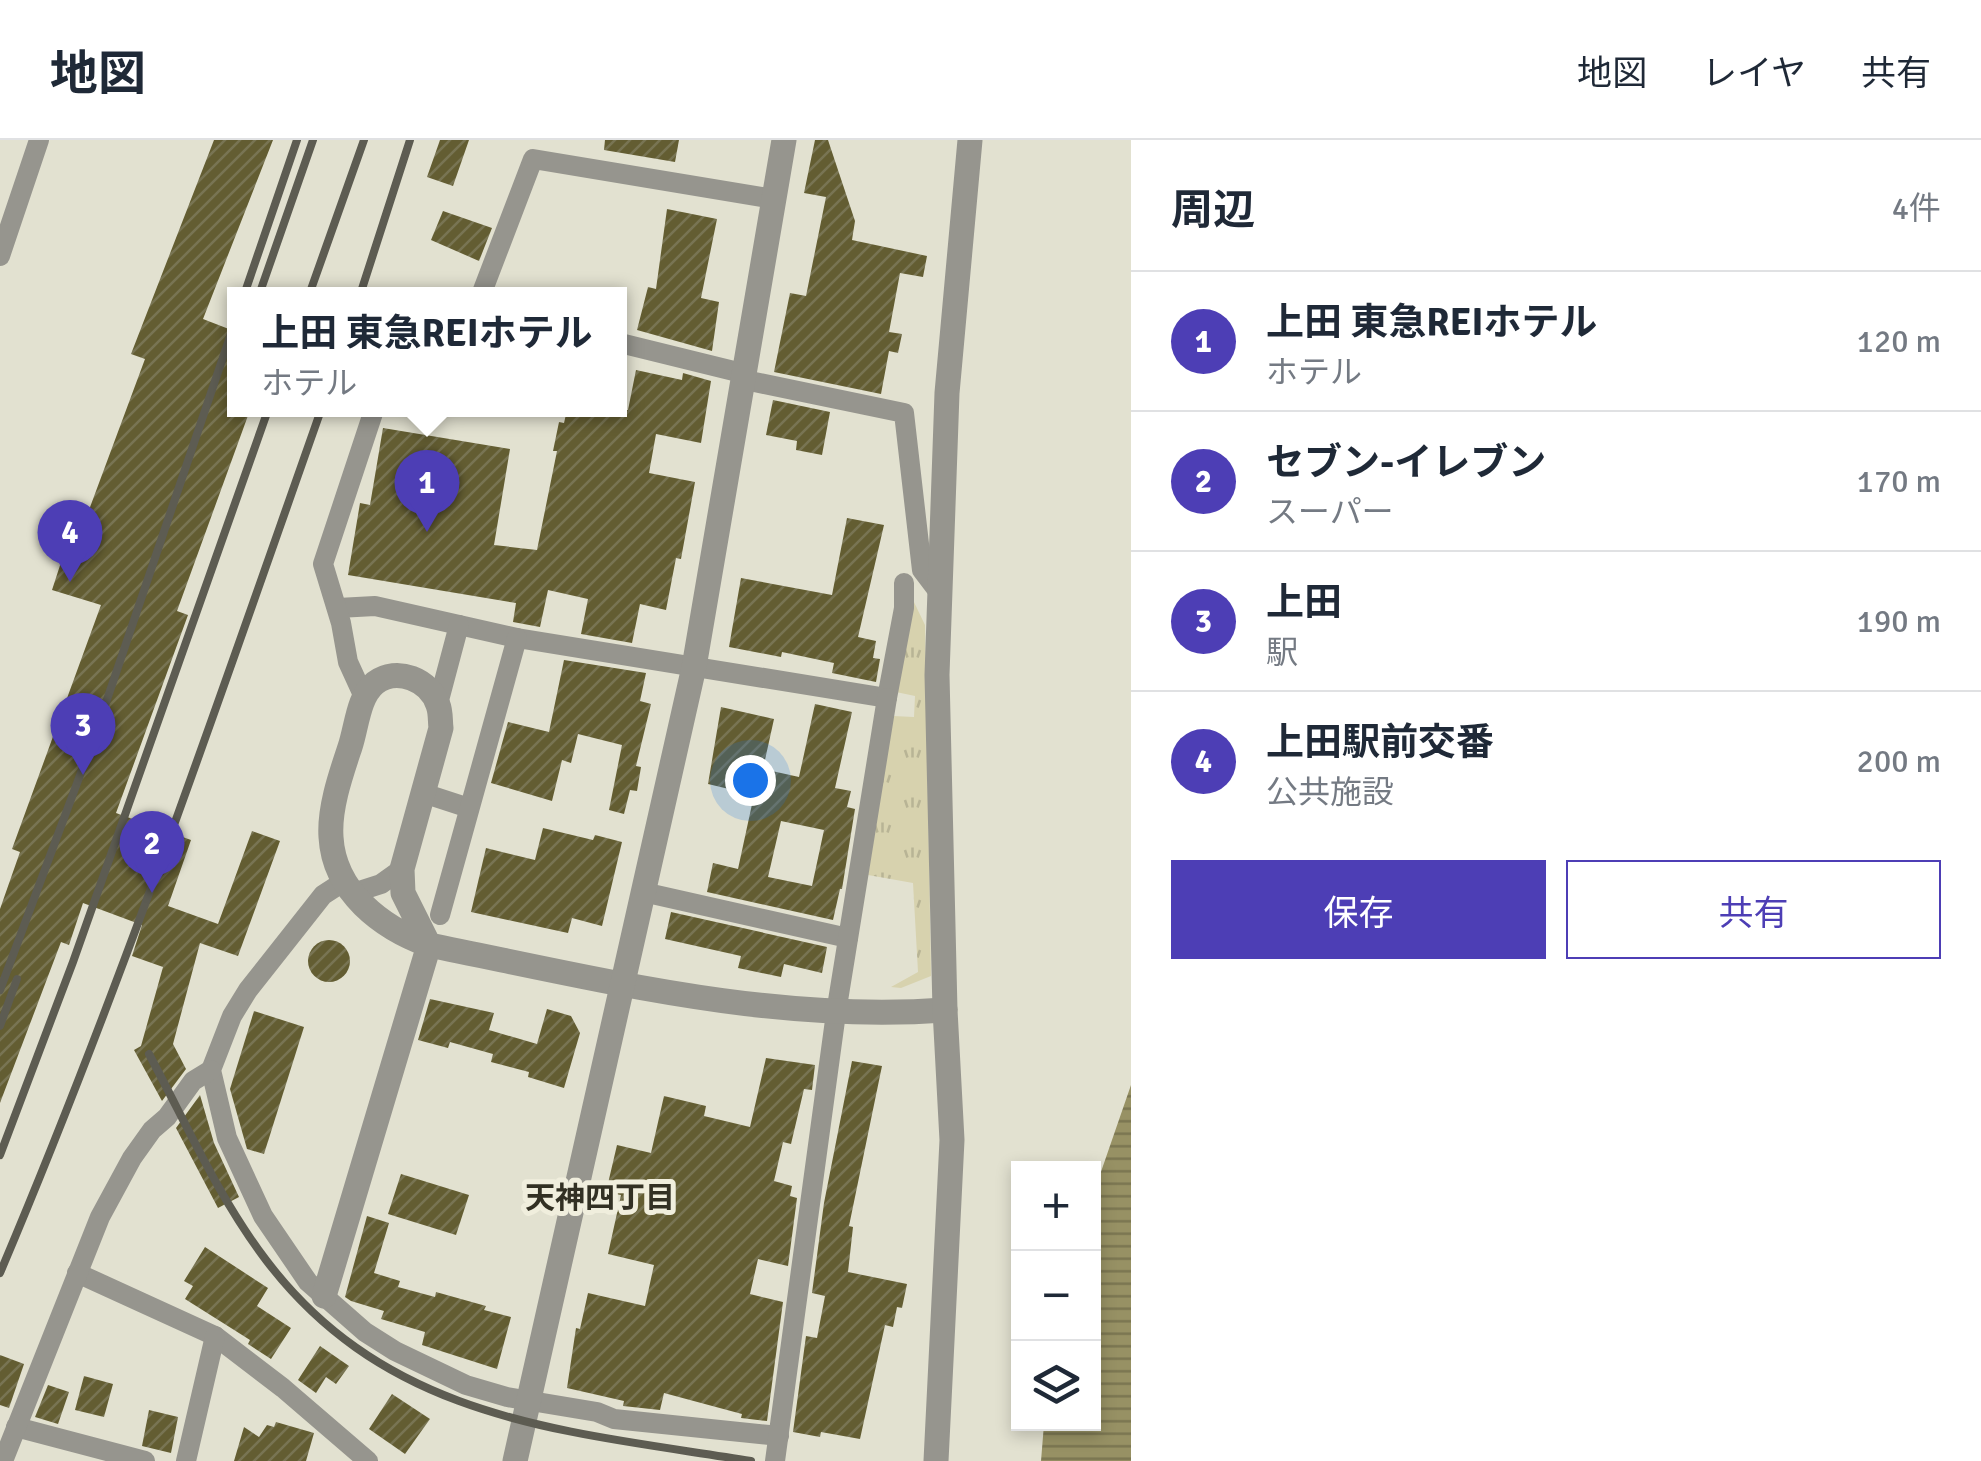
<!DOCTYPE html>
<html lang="ja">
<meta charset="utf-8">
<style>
body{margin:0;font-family:Signika,"Noto Sans JP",sans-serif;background:#f6f6f7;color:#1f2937}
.controls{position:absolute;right:30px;bottom:30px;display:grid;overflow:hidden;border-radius:0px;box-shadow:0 5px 15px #0003}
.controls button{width:90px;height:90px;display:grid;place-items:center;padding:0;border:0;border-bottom:2px solid #e0e1e3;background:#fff;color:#1f2937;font:50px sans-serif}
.you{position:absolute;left:750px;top:640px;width:35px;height:35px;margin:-25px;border:8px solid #fff;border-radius:50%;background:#1a73e8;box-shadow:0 0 0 15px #1a73e833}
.badge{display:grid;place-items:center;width:65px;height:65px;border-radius:50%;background:#4d3eb5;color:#fff;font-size:32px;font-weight:700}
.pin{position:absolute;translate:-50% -82px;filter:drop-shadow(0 2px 5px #0008)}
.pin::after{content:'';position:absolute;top:52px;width:35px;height:30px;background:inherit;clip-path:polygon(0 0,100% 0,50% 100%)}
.popup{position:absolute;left:227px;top:147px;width:400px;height:130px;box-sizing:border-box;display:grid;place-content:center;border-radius:0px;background:#fff;filter:drop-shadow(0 2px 8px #0005);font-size:32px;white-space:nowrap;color:#747a83}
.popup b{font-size:38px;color:#1f2937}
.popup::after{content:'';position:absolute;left:50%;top:100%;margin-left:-20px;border:20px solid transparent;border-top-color:#fff}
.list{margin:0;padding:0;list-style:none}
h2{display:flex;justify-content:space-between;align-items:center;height:130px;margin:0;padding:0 40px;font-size:42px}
h2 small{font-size:32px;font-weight:400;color:#747a83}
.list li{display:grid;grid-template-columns:65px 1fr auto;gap:30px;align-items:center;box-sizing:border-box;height:140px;padding:0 40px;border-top:2px solid #e0e1e3}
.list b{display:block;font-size:38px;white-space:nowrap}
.list p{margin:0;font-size:32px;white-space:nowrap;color:#747a83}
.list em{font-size:32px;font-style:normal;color:#747a83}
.actions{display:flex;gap:20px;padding:30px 40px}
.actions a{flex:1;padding:22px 0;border:2px solid #4d3eb5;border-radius:0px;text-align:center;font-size:35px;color:#4d3eb5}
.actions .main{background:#4d3eb5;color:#fff}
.icon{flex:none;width:55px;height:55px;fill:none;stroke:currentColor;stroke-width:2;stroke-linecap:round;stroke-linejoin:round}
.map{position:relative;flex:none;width:1131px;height:1321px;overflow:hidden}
header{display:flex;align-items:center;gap:60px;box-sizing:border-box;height:140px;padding:0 50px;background:#fff;border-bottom:2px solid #e0e1e3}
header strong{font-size:48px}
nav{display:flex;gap:55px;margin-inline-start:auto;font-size:35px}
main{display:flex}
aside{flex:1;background:#fff}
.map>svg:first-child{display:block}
</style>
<header>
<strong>地図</strong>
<nav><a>地図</a><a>レイヤ</a><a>共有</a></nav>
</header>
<main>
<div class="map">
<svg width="1131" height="1321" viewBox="0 0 1131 1321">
<defs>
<pattern id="grass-tufts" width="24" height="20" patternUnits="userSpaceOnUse" patternTransform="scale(2.5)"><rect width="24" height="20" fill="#d7d2ae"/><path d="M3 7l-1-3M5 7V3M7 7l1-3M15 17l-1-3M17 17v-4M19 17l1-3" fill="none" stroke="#b8b495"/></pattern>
<pattern id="water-rules" width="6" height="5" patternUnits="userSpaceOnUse" patternTransform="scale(2.5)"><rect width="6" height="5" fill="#979164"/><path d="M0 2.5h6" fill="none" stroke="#7a7551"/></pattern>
<pattern id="building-hatch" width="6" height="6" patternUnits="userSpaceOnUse" patternTransform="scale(2.5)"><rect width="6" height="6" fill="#635d32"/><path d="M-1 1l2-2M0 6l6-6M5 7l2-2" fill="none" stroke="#787453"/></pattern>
</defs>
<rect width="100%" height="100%" fill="#e2e1d0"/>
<!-- grass -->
<path fill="url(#grass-tufts)" d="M912 458 925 485 931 836 901 848 891 847 918 832 913 743 868 735 893 576 914 577 915 556 896 552Z"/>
<!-- water -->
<path fill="url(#water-rules)" d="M1131 945V1321H1041L1044 1284H1094V1052Z"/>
<!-- building -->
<g fill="url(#building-hatch)" fill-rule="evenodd">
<path d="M214 0H273L203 179 234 191V270H250L177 471 188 475 116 673 191 700 168 766 218 784 252 691 280 701 238 816 200 803 173 904 186 929 162 961 134 910 141 906 163 827 132 816 142 785 83 763 69 805 61 802 0 963V769L20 712 12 709 101 465 52 450 65 410 73 413 145 219 131 214Z"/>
<path d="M440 0H469L453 46 427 37Z"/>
<path d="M605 0H679L675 22 604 10Z"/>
<path d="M815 0H828L855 81 852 100 927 116 923 137 900 133 889 192 902 194 898 213 889 211 881 254 774 232 790 153 806 156 826 57 804 53Z"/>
<path d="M667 69 717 79 701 158 719 162 712 211 637 190 648 147 656 149Z"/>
<path d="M443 71 492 88 479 121 431 100Z"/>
<path d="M636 230 682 240 683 233 711 241 701 303 656 294 649 333 695 342 681 419 676 418 666 470 640 464 632 503 581 494 588 459 548 450 540 487 513 482 516 463 348 435 360 363 370 365 383 288 510 309 494 405 537 410 557 311H553L559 282 564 283 567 270H628Z"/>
<path d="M773 260 830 272 822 315 796 310 797 301 766 295Z"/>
<path d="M847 378 884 385 858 497 876 501 873 518 880 519 876 542 832 533 834 523 782 512 781 517 729 507 741 438 832 455Z"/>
<path d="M564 520 646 533 640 561 651 564 636 626 641 627 637 651 630 650 624 674 609 670 622 605 578 594 571 623 562 620 552 661 491 643 508 582 549 592Z"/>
<path d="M815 564 852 572 835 648 851 651 847 667 855 669 842 749H840L833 780 707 752 713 723 738 729 754 655 708 644 721 567 774 579 763 629 799 637ZM781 681 824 690 812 746 768 737Z"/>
<path d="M543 688 593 700 595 695 622 702 602 786 572 778 568 793 471 772 486 708 535 720Z"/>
<path d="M671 772 827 807 822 833 784 824 781 837 738 828 741 816 665 799Z"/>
<circle cx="329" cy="821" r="21"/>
<path d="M430 859 494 873 489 890 537 904 547 869 571 876 580 893 564 948 528 937 529 932 491 922 493 914 450 902 448 908 418 900Z"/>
<path d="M254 871 304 887 264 1014 247 1009 230 949Z"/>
<path d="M766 918 815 925 812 950 804 949 791 1004 783 1002 774 1041 792 1046 790 1056 797 1058 788 1126 758 1119 750 1154 783 1162 767 1281 741 1278 742 1274 664 1253 660 1270 623 1266 624 1261 567 1248 576 1188 580 1189 588 1153 645 1166 654 1125 608 1114 621 1055 606 1052 617 1005 651 1013 664 956 706 966 704 976 750 987Z"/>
<path d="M852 921 882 926 849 1086 853 1087 848 1132 907 1144 902 1168 897 1167 893 1187 885 1185 860 1299 821 1292 820 1297 793 1292 806 1196 817 1198 825 1156 812 1153 824 1063Z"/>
<path d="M200 955 214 1003 239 1057 218 1068 176 988Z"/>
<path d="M401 1034 469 1055 456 1095 388 1074Z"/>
<path d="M367 1076 389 1083 374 1133 400 1141 398 1147 435 1157 436 1152 486 1166 484 1170 511 1177 497 1229 422 1205 425 1192 381 1179 384 1171 351 1161 345 1157Z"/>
<path d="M205 1107 268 1148 257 1166 291 1188 271 1219 248 1204 250 1200 185 1159 193 1146 184 1141Z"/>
<path d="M320 1206 349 1226 336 1244 326 1237 316 1253 298 1240Z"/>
<path d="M0 1215 24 1224 9 1268 0 1265Z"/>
<path d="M84 1236 113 1244 104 1277 75 1270Z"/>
<path d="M48 1245 69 1252 58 1284 35 1277Z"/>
<path d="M392 1254 430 1279 405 1314 369 1289Z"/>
<path d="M149 1270 178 1277 171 1313 142 1306Z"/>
<path d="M276 1282 314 1293 306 1321H234L244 1287 259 1297 267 1285 274 1287Z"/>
</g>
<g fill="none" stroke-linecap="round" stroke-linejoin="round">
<!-- minor -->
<g stroke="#96958e" stroke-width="20">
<path d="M0 116 39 0"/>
<path d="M481 155 533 19 774 59"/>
<path d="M620 203 746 234"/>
<path d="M745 240 904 273 922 430 941 455"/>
<path d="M338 468 375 466 517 498 887 558 904 468V443"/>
<path d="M364 557 348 522 341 483 323 424 374 270"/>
<path d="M438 564 459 485"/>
<path d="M423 653 469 668"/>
<path d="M343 742 323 755 248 850 232 876 211 930 227 998 263 1076 308 1142 365 1192 395 1211 466 1245 507 1257 597 1272 614 1279 779 1296"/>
<path d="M643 752 848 798"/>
<path d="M353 753 381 744 402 729"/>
<path d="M440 775 517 498"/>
<path d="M77 1133 215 1196 283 1248 368 1321"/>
<path d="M16 1287 145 1321"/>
<path d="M3 1321 100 1077 132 1018 152 990 167 977 193 941 211 930"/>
<path d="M186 1321 215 1196"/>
<path d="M775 1321 836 873 887 558"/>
</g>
<!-- tertiary -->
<g stroke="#96958e" stroke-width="25">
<path d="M324 1156 429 805 403 753 402 729 441 588C440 581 441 572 438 565 430 540 397 526 375 543 358 557 357 586 350 607 341 634 329 668 331 697 334 752 382 788 429 805 599 839 771 883 945 870"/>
<path d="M515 1321 694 527 784 0"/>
<path d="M936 1321 952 1000 945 870 937 535 947 253 970 0"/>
</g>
<!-- rail -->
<g stroke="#5d5c52" stroke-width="8">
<path d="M244 155 297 0"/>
<path d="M259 155 313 0"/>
<path d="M309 155 364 0"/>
<path d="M360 155 410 0"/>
<path d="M0 850 95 595 235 182"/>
<path d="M0 886 17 839"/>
<path d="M149 914C186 983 218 1057 266 1120 389 1282 566 1291 751 1321"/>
<path d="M0 1015 73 822 268 270"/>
<path d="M0 1133C120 850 219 559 321 270"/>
</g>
</g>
<g text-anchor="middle" stroke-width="10" stroke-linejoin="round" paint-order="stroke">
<!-- neighbourhood labels -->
<g font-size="30" font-weight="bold" fill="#323023" stroke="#f0eedd">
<text x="600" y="1068">天神四丁目</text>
</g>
</g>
</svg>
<div class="controls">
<button>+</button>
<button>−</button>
<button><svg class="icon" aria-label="layers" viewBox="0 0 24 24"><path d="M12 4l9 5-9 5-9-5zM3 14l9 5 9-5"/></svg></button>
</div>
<div class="you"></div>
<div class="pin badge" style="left:427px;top:392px">1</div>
<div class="popup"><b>上田 東急REIホテル</b>ホテル</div>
<div class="pin badge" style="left:152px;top:753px">2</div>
<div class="pin badge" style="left:83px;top:635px">3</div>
<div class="pin badge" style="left:70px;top:442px">4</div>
</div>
<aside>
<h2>周辺<small>4件</small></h2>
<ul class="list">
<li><span class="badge">1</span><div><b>上田 東急REIホテル</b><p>ホテル</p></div><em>120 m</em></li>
<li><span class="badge">2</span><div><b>セブン-イレブン</b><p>スーパー</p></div><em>170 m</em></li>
<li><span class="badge">3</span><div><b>上田</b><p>駅</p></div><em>190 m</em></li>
<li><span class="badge">4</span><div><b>上田駅前交番</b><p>公共施設</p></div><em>200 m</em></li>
</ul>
<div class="actions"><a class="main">保存</a><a>共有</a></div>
</aside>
</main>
